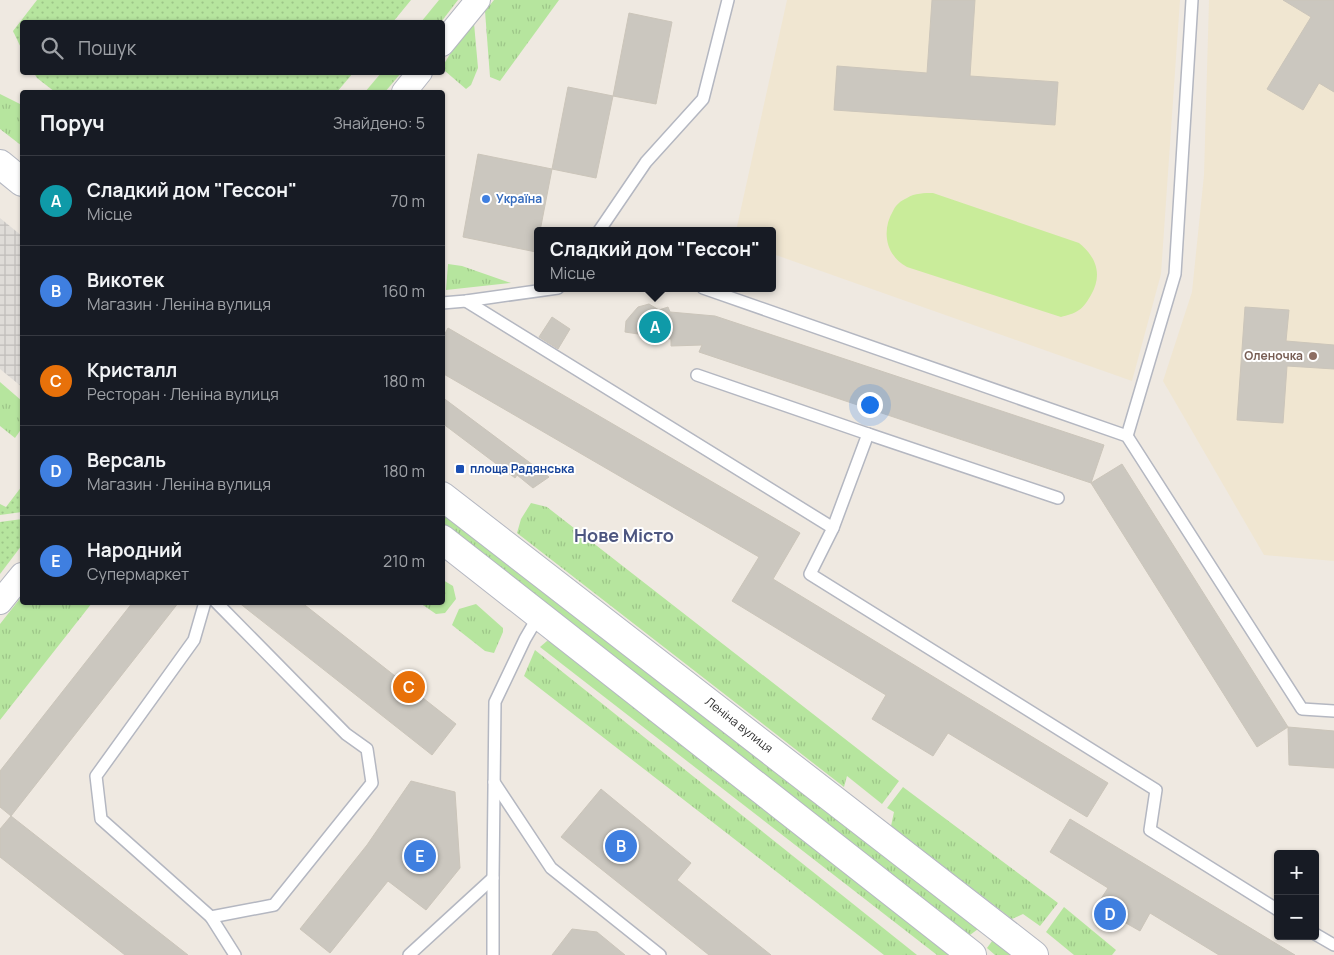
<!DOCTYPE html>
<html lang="uk">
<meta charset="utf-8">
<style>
body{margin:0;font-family:Manrope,sans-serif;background:#242831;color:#f1f3f6}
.controls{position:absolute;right:15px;bottom:15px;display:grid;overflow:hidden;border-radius:5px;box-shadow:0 1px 4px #0004}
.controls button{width:45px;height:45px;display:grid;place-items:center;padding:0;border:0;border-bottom:1px solid #363941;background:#171b24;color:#f1f3f6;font:25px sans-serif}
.you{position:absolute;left:869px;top:404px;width:18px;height:18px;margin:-12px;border:4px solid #fff;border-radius:50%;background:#1a73e8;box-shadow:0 0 0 8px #1a73e833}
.badge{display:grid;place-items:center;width:32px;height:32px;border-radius:50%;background:#4264fb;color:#fff;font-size:16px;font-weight:700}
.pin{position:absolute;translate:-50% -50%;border:2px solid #fff;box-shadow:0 1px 5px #0006}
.popup{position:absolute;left:534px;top:227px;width:242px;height:65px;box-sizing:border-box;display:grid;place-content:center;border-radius:5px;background:#171b24;filter:drop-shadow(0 1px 4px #0005);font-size:16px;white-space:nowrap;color:#9ea1a6}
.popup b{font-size:19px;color:#f1f3f6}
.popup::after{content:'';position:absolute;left:50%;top:100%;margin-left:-10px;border:10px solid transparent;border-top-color:#171b24}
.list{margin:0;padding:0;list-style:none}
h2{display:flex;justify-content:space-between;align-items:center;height:65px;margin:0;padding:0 20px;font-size:21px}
h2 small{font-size:16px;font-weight:400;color:#9ea1a6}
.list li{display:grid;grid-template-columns:32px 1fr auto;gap:15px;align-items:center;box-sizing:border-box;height:90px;padding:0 20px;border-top:1px solid #363941}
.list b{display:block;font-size:19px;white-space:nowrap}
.list p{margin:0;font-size:16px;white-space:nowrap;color:#9ea1a6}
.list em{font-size:16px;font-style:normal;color:#9ea1a6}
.icon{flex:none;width:28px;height:28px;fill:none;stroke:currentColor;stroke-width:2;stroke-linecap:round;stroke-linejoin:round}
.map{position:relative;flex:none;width:1334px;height:955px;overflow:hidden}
.search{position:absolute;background:#171b24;box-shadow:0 1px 4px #0004;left:20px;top:20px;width:425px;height:55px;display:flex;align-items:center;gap:12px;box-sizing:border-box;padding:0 18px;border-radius:5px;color:#9ea1a6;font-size:19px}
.panel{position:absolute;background:#171b24;box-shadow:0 1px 4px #0004;left:20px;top:90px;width:425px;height:515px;border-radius:5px}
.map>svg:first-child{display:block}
</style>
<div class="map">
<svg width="1334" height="955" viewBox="0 0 1334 955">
<defs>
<pattern id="grass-tufts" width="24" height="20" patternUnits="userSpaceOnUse" patternTransform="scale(1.25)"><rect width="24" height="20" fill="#b6e59e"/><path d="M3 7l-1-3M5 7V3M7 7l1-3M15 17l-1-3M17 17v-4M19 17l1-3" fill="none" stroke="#9dc588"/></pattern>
<pattern id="park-dots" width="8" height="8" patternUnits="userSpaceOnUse" patternTransform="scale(1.25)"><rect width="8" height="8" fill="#b6e59e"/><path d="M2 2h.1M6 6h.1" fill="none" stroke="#9dc588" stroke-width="1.8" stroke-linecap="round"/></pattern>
<pattern id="plaza-grid" width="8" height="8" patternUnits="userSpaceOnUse" patternTransform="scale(1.25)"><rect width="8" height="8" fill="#dfdcd8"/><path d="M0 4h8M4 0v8" fill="none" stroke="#c0bdba"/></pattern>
</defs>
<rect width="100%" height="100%" fill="#efe9e1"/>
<!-- education -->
<g fill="#f0e6d1">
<path d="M787 0H1180L1161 274 1132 381 773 254 772 231H736Z"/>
<path d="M1209 0H1334V561L1264 555 1163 381 1192 292 1204 175Z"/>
</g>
<!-- grass -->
<g fill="url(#grass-tufts)">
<path d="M439 0H458L441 22H421Z"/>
<path d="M494 0H559L500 81 490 77 485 11Z"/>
<path d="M474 23 478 68 471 85 466 89 445 71 444 64 450 54Z"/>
<path d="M381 73H401L385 92H365Z"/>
<path d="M0 94 22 105V146L0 129Z"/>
<path d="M448 264 462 266 511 283 446 290Z"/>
<path d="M0 382 22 401V428L15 438 0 426Z"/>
<path d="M531 503 547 507 899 781 882 804 847 776 844 787 517 533 521 519Z"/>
<path d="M442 507 982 926 970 935 443 525Z"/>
<path d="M443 580 453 586 456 599 445 613 436 614 420 603 442 602Z"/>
<path d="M22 596V602L92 603 0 720V624Z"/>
<path d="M476 604 503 628V632L494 653 485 651 452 625 459 609Z"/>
<path d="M547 641 557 643 958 955H937L540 647Z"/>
<path d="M535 650 917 955H884L524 676Z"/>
<path d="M903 787 1058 903 1040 926 1023 914 1012 919 891 826 894 812 887 808Z"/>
<path d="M1064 907 1116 950 1112 955H1074L1046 932Z"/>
<path d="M995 937 1016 955H995L987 948Z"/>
</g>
<!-- park -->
<g fill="url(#park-dots)">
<path d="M37 0H411L393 22H22V50L13 31Z"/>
<path d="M34 73H353L337 92H55L37 78Z"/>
<path d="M22 486V512L0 515V504L6 507Z"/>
<path d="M22 519V545L0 574V522Z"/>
</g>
<!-- pitch -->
<path fill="#c9ec9a" d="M933 193 1079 243C1096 257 1103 274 1091 295 1088 300 1084 307 1079 310 1074 314 1067 315 1061 317L907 267C886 256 881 231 893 211 896 205 900 201 907 198 915 193 924 193 933 193Z"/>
<!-- plaza -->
<path fill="url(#plaza-grid)" d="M0 218 22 236V387L0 369Z"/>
<!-- building -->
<g fill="#cbc7bf" stroke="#cbc5ba">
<path d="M932 0H975L970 76 1058 82 1055 125 834 110 837 66 927 73Z"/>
<path d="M1283 0H1334V92L1319 83 1303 110 1267 89 1311 17Z"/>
<path d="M629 13 672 22 656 104 613 96Z"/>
<path d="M568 87 613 96 596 178 552 169Z"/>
<path d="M478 154 552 169 540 231H538V242L536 252 463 237Z"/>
<path d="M649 304 659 310 668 307 670 312 715 316 1104 445 1091 483 699 352 702 345 671 346V339L625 332 626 321 631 315 638 307Z"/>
<path d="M1245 307 1289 310 1286 341 1334 345V369L1287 366 1283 423 1237 420Z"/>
<path d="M552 317 570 329 558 349 539 337Z"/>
<path d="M448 328 800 533 773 579 1108 783 1087 817 948 733 933 756 872 719 886 695 732 601 759 557 442 373V339Z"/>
<path d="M442 397 549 477 533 488 517 475 515 478 442 423Z"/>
<path d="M1122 464 1288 727 1257 747 1091 483Z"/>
<path d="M133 602H179L11 816 0 807V771Z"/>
<path d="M238 602H301L456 724 432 755Z"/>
<path d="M1288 727 1334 731V768L1289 765Z"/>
<path d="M411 781 455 792 460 868 426 910 388 881 330 953 300 929 367 845Z"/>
<path d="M601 789 691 863 677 880 771 955H709L561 837Z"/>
<path d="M11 816 188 955H125L0 857V829Z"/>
<path d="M1070 819 1295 955H1219L1150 913 1140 931 1110 914 1097 905 1108 888 1050 852Z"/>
<path d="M572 929 597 932 625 955H552Z"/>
</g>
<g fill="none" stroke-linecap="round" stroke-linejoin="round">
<defs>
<g id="service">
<path d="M599 231 646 162 703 99 728 0"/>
<path d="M703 288 1127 436 1302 709 1334 711"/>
<path d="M466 301 833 528 810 574 1156 790 1150 830 1278 910"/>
<path d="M442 303 466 301 558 288"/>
<path d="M697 375 868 434 833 528"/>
<path d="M868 434 1058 498"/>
<path d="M1127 436 1175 274 1192 0"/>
<path d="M205 602 194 640 96 776 101 819 211 917 274 905 372 783 367 749 346 734 216 602"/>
<path d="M494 782 551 868 660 955"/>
<path d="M211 917 235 955"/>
<path d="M1315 934 1334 945"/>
<path d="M409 955 493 878"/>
<path d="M493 955V878L495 702 525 639 539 615"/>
</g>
<g id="minor">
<path d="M442 44 478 0"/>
<path d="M404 92 420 72"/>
<path d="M0 602 22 575"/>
</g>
<g id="tertiary">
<path d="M0 164 22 182"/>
<path d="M442 496 1034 955"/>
<path d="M442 539 972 955"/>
</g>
</defs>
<!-- service casing -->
<use href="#service" stroke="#b4b7c1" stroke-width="14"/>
<!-- minor casing -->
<use href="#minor" stroke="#b4b7c1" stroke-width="26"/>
<!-- tertiary casing -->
<use href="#tertiary" stroke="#b4b7c1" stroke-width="30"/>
<!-- service -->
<use href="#service" stroke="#fff" stroke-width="11"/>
<!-- minor -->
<use href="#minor" stroke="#fff" stroke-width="24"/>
<!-- tertiary -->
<use href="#tertiary" stroke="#fff" stroke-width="28"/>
</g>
<!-- markers -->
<circle fill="#3f7fe0" stroke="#fff" stroke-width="2" cx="486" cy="199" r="5"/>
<circle fill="#8d6e63" stroke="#fff" stroke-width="2" cx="1313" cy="356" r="5"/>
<rect fill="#1a4fb4" stroke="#fff" stroke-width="2" x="455" y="464" width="10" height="10" rx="2.5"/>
<g text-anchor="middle" stroke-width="4" stroke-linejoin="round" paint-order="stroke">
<!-- shop labels -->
<g font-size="12" font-weight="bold" fill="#366cbe" stroke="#fff" text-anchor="start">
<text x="496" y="203">Україна</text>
</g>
<!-- education labels -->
<g font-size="12" font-weight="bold" fill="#785e54" stroke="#fff" text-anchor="end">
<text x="1303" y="360">Оленочка</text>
</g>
<!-- transit labels -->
<g font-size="12" font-weight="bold" fill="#164399" stroke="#fff" text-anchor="start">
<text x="470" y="473">площа Радянська</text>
</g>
<!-- street labels -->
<g font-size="12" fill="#2e2e2e" stroke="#fff">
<text transform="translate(739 725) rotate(38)" y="4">Леніна вулиця</text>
</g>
<!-- district labels -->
<g font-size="18" font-weight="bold" fill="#4d5680" stroke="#fff">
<text x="624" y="542">Нове Місто</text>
</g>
</g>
</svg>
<div class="controls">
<button>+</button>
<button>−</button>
</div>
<div class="you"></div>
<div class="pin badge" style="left:655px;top:327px;background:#0f9aa8">A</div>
<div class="popup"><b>Сладкий дом &quot;Гессон&quot;</b>Місце</div>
<div class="pin badge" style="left:621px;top:846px;background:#3f7fe0">B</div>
<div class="pin badge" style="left:409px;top:687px;background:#e8710a">C</div>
<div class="pin badge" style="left:1110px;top:914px;background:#3f7fe0">D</div>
<div class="pin badge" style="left:420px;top:856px;background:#3f7fe0">E</div>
<div class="search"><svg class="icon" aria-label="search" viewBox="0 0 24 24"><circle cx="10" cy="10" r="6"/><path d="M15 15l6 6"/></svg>Пошук</div>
<section class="panel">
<h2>Поруч<small>Знайдено: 5</small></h2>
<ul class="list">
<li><span class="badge" style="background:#0f9aa8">A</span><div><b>Сладкий дом &quot;Гессон&quot;</b><p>Місце</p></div><em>70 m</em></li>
<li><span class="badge" style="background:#3f7fe0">B</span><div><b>Викотек</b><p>Магазин · Леніна вулиця</p></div><em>160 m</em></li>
<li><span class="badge" style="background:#e8710a">C</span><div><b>Кристалл</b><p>Ресторан · Леніна вулиця</p></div><em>180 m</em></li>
<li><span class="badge" style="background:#3f7fe0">D</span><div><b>Версаль</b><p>Магазин · Леніна вулиця</p></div><em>180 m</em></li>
<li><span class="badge" style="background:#3f7fe0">E</span><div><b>Народний</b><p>Супермаркет</p></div><em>210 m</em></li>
</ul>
</section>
</div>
